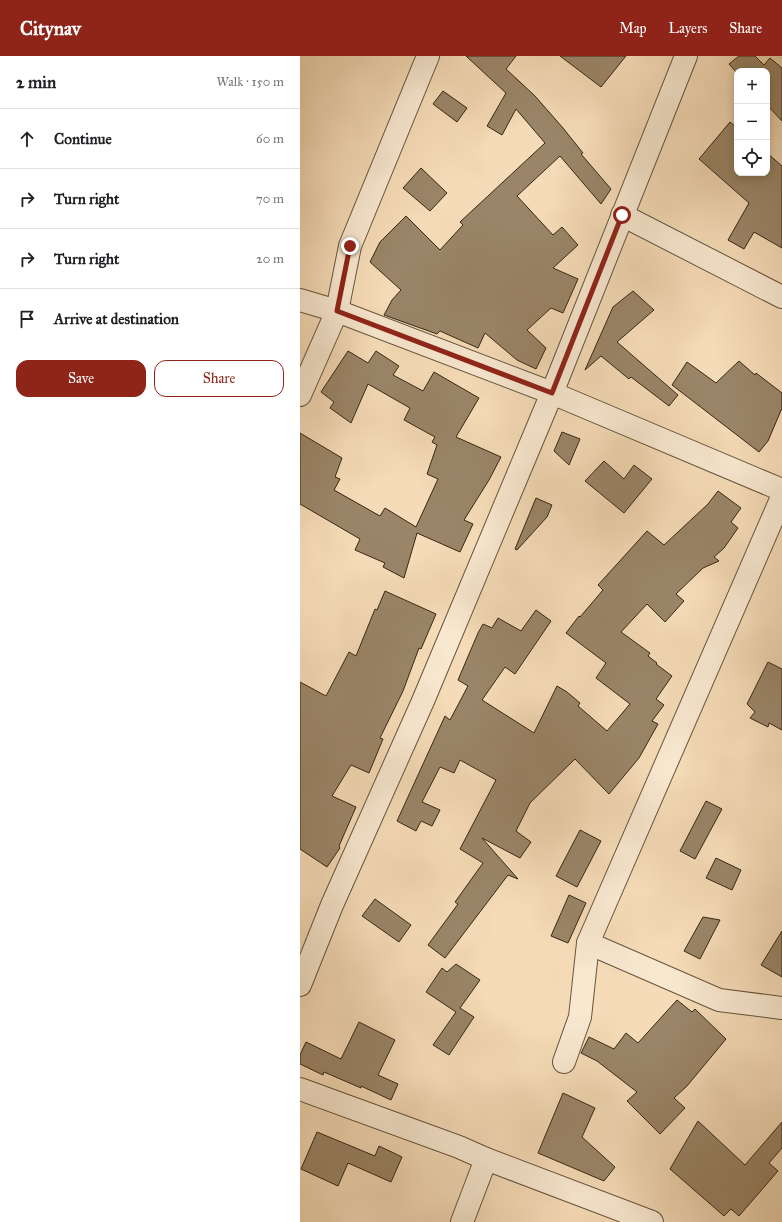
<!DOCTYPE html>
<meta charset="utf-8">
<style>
body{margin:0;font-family:"IM FELL Great Primer",serif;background:#f6f6f6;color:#202124}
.controls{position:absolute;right:12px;top:12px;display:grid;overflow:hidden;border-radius:8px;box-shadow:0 2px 10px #0003}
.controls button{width:36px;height:36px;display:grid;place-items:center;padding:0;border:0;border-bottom:1px solid #e0e0e0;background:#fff;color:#202124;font:20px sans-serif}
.stop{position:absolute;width:12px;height:12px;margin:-9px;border:3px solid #8f2418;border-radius:50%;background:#fff}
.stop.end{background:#8f2418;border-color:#fff;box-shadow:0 1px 4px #0008}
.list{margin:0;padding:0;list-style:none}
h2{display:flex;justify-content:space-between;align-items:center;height:52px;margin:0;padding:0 16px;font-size:17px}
h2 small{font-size:13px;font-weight:400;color:#757577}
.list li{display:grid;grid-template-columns:26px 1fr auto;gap:12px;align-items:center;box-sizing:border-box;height:60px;padding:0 16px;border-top:1px solid #e0e0e0}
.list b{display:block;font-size:15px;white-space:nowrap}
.list em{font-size:13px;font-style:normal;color:#757577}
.actions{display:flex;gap:8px;padding:12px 16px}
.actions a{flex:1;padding:9px 0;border:1px solid #8f2418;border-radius:12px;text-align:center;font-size:14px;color:#8f2418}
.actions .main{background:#8f2418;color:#fff}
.icon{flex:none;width:22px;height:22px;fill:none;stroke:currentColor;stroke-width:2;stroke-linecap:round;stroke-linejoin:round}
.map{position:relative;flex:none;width:482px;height:1166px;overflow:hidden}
header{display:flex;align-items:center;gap:24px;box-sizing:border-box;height:56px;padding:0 20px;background:#8f2418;color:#fff}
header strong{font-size:19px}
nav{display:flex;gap:22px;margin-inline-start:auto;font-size:14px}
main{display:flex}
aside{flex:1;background:#fff}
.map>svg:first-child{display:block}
</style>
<header>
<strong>Citynav</strong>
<nav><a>Map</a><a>Layers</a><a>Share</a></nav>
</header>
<main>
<aside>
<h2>2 min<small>Walk · 150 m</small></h2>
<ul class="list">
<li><svg class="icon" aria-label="ahead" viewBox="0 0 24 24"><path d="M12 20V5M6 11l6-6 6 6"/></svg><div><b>Continue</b></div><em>60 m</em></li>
<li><svg class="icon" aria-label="right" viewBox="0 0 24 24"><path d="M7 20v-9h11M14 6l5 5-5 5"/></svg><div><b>Turn right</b></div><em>70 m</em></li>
<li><svg class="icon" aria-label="right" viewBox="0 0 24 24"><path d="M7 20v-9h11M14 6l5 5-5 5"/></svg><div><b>Turn right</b></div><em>20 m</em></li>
<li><svg class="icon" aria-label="arrive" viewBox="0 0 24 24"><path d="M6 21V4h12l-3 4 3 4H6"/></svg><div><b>Arrive at destination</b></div></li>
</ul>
<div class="actions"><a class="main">Save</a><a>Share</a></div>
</aside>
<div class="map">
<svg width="482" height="1166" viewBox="0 0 482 1166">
<rect width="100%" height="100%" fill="#f5dbb7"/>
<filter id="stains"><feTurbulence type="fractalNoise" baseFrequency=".005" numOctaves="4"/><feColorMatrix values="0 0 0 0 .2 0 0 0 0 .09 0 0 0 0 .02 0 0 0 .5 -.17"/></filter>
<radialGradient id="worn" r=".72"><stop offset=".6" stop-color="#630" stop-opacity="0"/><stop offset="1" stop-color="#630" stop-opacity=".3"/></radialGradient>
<!-- building -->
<g fill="#9a8568" stroke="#372712">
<path d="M166 0H216L206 13 235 40 263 72 283 97 281 98 311 133 301 148 260 100 217 140 253 179 262 171 278 189 253 212 278 223 263 257 251 252 227 274 246 292 236 313 217 304 185 277 178 292 140 275 137 278 84 259 92 244 101 234 70 206 80 186 106 160 140 194 163 169 160 166 245 87 216 53 202 79 187 70 206 37Z"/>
<path d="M260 0H326L301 31Z"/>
<path d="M439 0H455L464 9 470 2 482 12V65L467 49V15H437V17L429 8Z"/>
<path d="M143 35 167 52 157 66 133 48Z"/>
<path d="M430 66 437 72V117H467V97L482 110V192L454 176 444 193 428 184 449 147 399 103Z"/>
<path d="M121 112 147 137 130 155 103 132Z"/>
<path d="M333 235 354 254 317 286 378 339 369 350 331 321 329 323 301 300 285 314 313 251Z"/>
<path d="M48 295 68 307 76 295 99 310 93 319 123 335 134 316 179 342 156 381 201 401 189 424 164 464 173 468 160 496 117 477 104 522 83 511 85 507 55 494 60 483 0 448V377L42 402 35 421 40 423 34 434 80 460 85 452 116 471 138 423 127 418 137 389 132 386 135 381 104 364 110 352 68 328 51 367 30 352 34 346 21 336Z"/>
<path d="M439 305 455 319 456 317 482 337V352L468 385 459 396 372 329 387 306 416 327Z"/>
<path d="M262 376 280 383 269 409 254 395Z"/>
<path d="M304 405 324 423 334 409 352 423 324 457 285 425Z"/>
<path d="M418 435 441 452 431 466 438 472 424 492 414 501 419 505 403 512 376 538 384 545 365 566 347 548 321 576 350 597 348 600 357 607 356 608 372 620 356 643 364 649 352 665 358 668 339 702 309 738 275 703 230 747 216 775 231 786 220 802 182 782 218 823 208 819 145 902 128 889 158 848 155 846 183 807 160 793 196 724 160 704 154 717 140 711 122 746 140 754 132 770 121 765 116 775 97 765 145 660 150 664 168 630 158 624 178 577 183 568 192 572 198 562 221 575 236 554 251 565 215 618 205 611 182 644 234 677 257 630 267 636 280 647 278 650 307 675 330 648 296 622 306 607 266 577 279 560 280 561 303 534 298 529 347 475 364 489 408 448Z"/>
<path d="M236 442 252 449 247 461 217 494 215 493Z"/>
<path d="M85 535 136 558 121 593 119 592 103 635 80 682 83 683 69 717 51 709 32 740 56 751 39 790 40 792 27 811 0 793V626L26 640 49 596 56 600 75 553 77 554Z"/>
<path d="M468 606 482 613V674L469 667 468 671 450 662 455 656 447 648Z"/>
<path d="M406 745 422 753 395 803 380 795Z"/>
<path d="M280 774 301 785 277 831 256 820Z"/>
<path d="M416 802 441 814 432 834 406 822Z"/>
<path d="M269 839 286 847 268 887 251 880Z"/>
<path d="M75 843 111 869 99 886 62 860Z"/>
<path d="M403 861 420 864 400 903 384 895Z"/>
<path d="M482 875V921L461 909Z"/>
<path d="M156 908 180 924 160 952 174 961 149 999 133 989 156 956 126 936 142 912 147 916Z"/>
<path d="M377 944 392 956 395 953 426 983 387 1030 374 1042 385 1052 360 1078 327 1045 337 1036 297 1005 281 997 289 981 314 993 326 977 338 987Z"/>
<path d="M59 966 95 984 78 1019 98 1028 91 1044 61 1030V1032L24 1016 23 1019 0 1008V999L6 986 41 1003Z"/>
<path d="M263 1037 295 1052 282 1081 315 1111 304 1125 238 1097Z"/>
<path d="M398 1065 445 1109 482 1066V1092L469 1107 478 1115 439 1160 431 1153 424 1160 370 1113Z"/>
<path d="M17 1076 75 1100 79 1090 102 1101 91 1126 48 1107 38 1130 1 1113Z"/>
</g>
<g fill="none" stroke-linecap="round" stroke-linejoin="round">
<defs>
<g id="minor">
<path d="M322 159 482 241"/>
<path d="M0 244 37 255 252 337 482 434"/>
<path d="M0 339 37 255 50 190 128 0"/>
<path d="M482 441 288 887 419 944 482 952"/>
<path d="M0 929 32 849 123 645 252 337 386 0"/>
<path d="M264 1006 280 961 288 887"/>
<path d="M0 1033 159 1091 186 1103 352 1166"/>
<path d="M162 1166 186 1103"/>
</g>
</defs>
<!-- minor casing -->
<use href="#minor" stroke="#66543b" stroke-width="24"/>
<!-- minor -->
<use href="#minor" stroke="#f8e8d0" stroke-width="22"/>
</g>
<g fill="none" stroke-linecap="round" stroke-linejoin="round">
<!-- route -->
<path stroke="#8f2418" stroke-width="5" d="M50 190 37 255 252 337 322 159"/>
</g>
<rect width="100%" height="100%" filter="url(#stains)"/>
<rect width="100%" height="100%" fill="url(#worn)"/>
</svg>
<div class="controls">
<button>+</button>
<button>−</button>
<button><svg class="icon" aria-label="locate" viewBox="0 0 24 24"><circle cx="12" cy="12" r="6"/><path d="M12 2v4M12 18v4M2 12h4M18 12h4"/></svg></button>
</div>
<div class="stop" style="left:322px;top:159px"></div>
<div class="stop end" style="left:50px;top:190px"></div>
</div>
</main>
